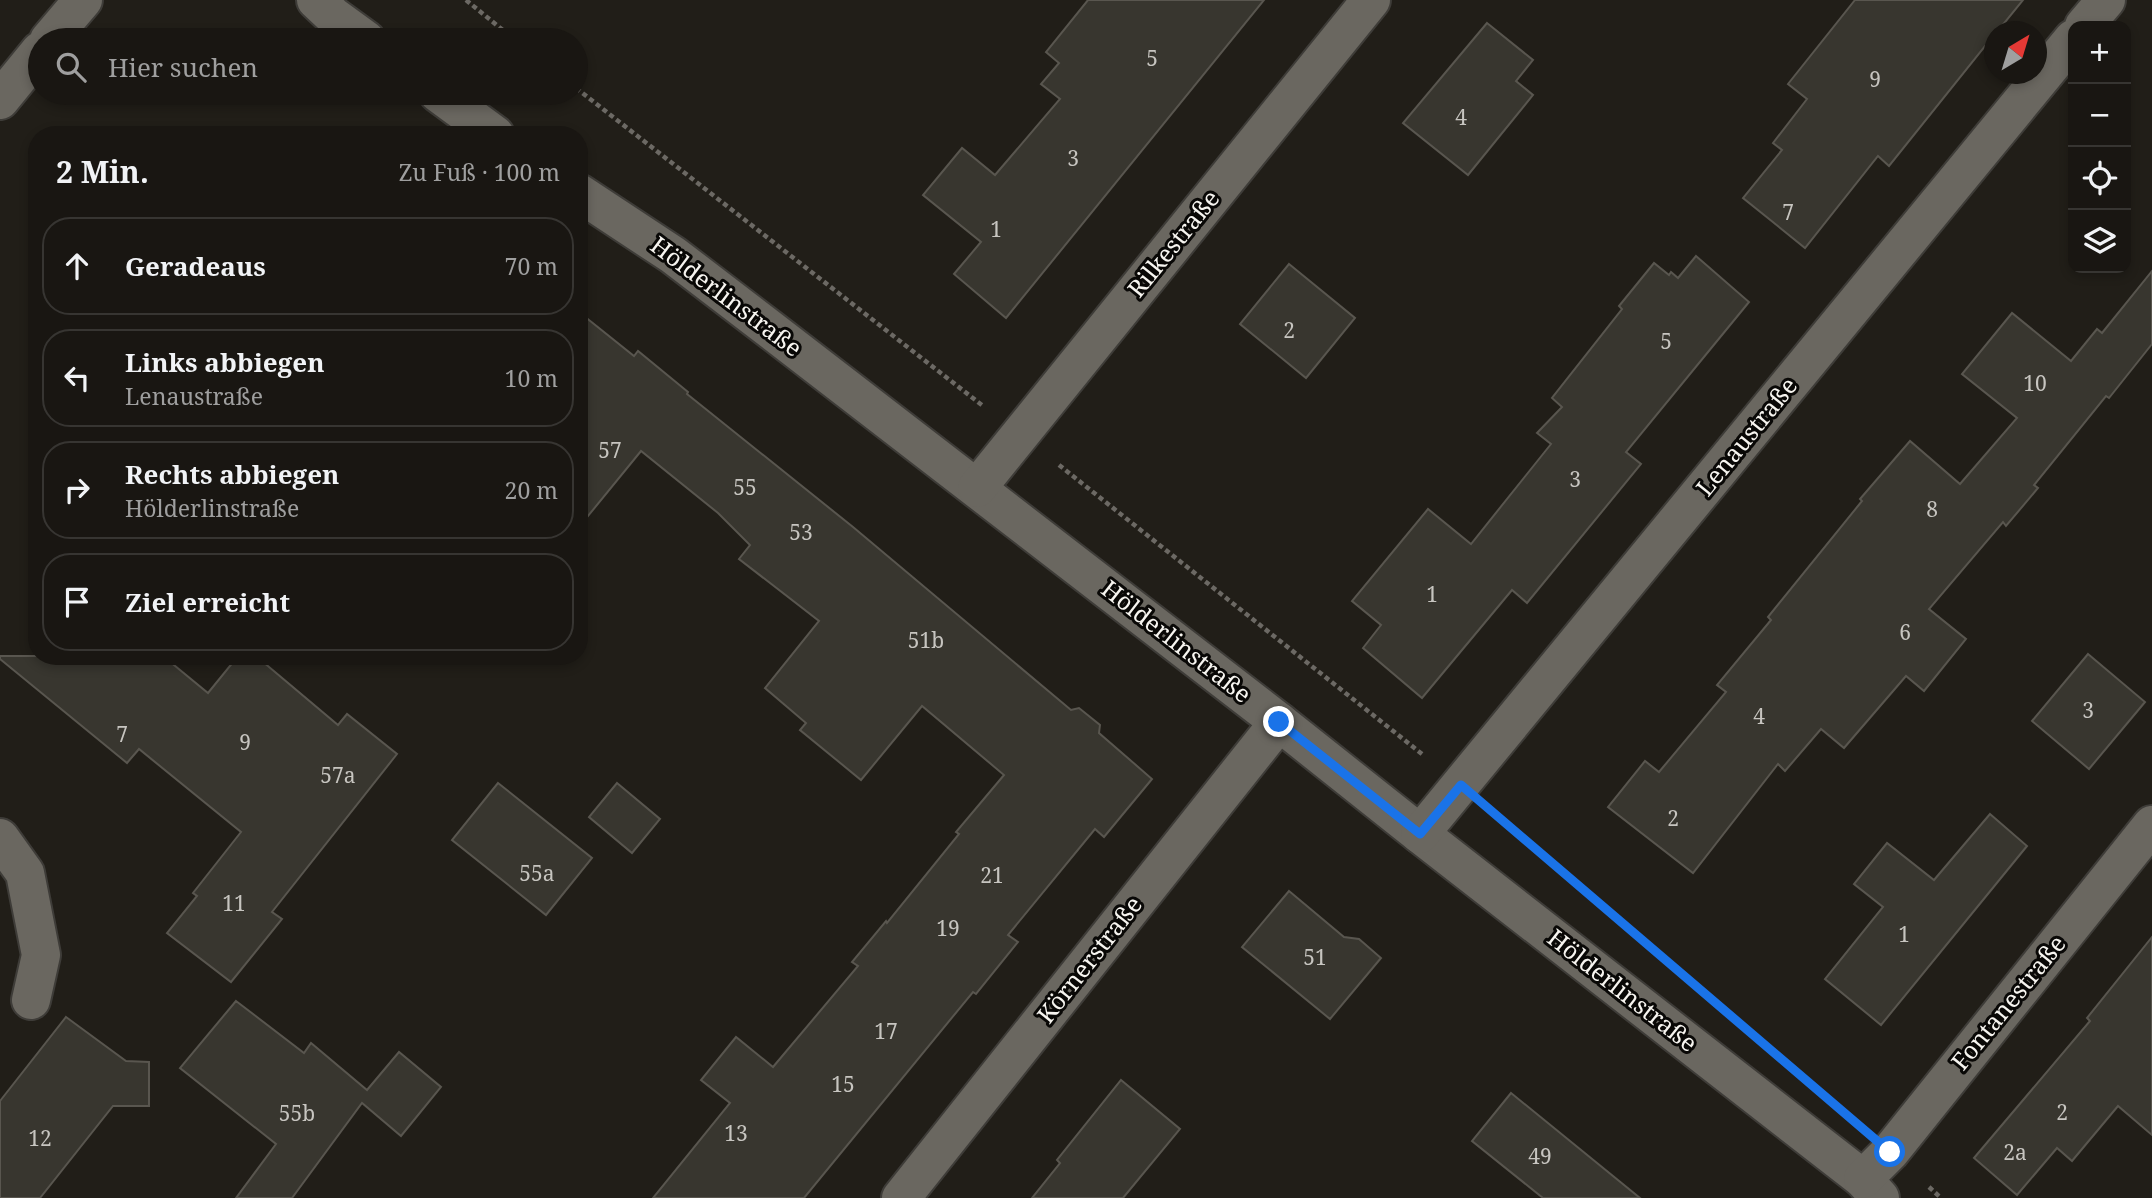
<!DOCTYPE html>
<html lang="de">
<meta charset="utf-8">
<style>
body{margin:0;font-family:"Noto Serif",serif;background:#221f1b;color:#f1f3f6}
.controls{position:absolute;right:21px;top:21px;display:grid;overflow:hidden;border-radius:14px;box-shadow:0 4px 10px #0003}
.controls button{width:63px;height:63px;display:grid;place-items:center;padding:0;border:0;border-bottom:2px solid #373532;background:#191612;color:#f1f3f6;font:35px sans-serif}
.compass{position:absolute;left:1984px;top:21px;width:63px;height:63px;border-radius:50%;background:#191612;box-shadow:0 4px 10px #0003;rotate:38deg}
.stop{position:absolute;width:21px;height:21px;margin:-16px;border:5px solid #1a73e8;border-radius:50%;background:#fff}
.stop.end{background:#1a73e8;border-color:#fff;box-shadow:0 2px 7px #0008}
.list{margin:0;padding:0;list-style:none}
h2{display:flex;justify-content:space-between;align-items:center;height:91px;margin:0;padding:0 28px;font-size:30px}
h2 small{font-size:23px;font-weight:400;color:#9f9f9f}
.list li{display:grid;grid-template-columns:46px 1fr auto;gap:21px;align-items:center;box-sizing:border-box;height:98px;margin:0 14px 14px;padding:0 14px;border:2px solid #373532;border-radius:28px}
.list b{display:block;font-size:26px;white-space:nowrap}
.list p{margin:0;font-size:23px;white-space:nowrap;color:#9f9f9f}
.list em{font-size:23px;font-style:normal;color:#9f9f9f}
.icon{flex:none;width:38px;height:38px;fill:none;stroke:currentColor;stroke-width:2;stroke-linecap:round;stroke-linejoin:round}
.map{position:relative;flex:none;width:2152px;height:1198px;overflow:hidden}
.search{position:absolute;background:#191612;box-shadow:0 4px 10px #0003;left:28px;top:28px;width:560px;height:77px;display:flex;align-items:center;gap:18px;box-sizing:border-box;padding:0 24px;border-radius:38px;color:#9f9f9f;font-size:26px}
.panel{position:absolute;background:#191612;box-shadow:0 4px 10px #0003;left:28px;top:126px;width:560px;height:539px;border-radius:28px}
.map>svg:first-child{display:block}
</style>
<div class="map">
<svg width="2152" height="1198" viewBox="0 0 2152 1198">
<rect width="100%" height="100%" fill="#211e18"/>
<!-- building -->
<g fill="#38362f" stroke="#59564f" stroke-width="2">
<path d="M1088 0H1264L1006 318 954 274 981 242 923 195 962 148 995 175 1060 99 1041 84 1059 63 1046 52Z"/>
<path d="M1855 0H2023L1997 32H1994V35L1889 166 1878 156 1805 248 1743 198 1782 150 1773 143 1807 99 1788 84Z"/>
<path d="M1487 23 1533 60 1516 81 1533 95 1468 175 1403 123Z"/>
<path d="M1696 256 1749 302 1626 452 1641 464 1527 603 1512 590 1422 698 1363 648 1381 625 1352 601 1428 509 1471 544 1551 444 1537 433 1562 407 1552 398 1622 309 1619 306 1654 263 1669 275 1671 272 1678 278Z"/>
<path d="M1289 264 1355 318 1306 378 1240 324Z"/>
<path d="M2152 271V344L2109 398 2106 396 2034 485 2038 488 2006 526 2003 522 1929 609 1966 639 1924 691 1906 676 1844 748 1821 729 1785 771 1778 764 1693 873 1608 807 1645 761 1659 772 1726 692 1717 685 1771 620 1768 617 1862 501 1860 499 1910 441 1960 484 2017 418 1962 374 2012 313 2071 361 2097 329 2102 333Z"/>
<path d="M579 312 634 356 638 351 688 392 687 394 853 527 1071 710 1079 708 1100 725 1099 733 1152 779 1104 837 1095 829 1008 935 1018 942 976 994 973 992 804 1198H653L730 1103 701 1080 736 1037 773 1067 858 966 852 962 886 921 887 923 959 834 956 832 1004 775 922 706 861 780 800 730 806 723 765 688 819 621 739 559 750 545 718 513 641 451 579 527Z"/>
<path d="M2088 654 2145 702 2089 769 2032 721Z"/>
<path d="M0 656H163L208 693 238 656H256L338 725 347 714 397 754 272 912 282 919 231 982 167 933 197 896 193 893 241 832 139 749 127 763 0 659Z"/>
<path d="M498 783 592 858 546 915 452 840Z"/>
<path d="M617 783 660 819 632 853 589 817Z"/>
<path d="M1990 814 2027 846 1881 1025 1825 979 1883 907 1854 884 1887 843 1934 880Z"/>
<path d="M1289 891 1344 937 1359 939 1381 958 1330 1019 1242 947Z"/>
<path d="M2152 937V1135L2118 1106 2072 1161 2057 1148 2017 1195 1974 1158 2090 1021 2087 1018Z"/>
<path d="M236 1001 304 1053 311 1043 367 1090 399 1052 441 1087 401 1136 362 1103 292 1198H236L276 1144 180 1068Z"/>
<path d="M66 1017 126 1061 149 1062V1106H113L40 1198H0V1101Z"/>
<path d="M1121 1080 1180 1129 1123 1198H1032L1060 1163 1057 1160Z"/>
<path d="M1511 1093 1640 1198H1543L1472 1141Z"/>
</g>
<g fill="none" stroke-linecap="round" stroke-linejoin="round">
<defs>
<g id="minor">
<path d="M316 0 333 16 366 40"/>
<path d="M2084 26 2106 0"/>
<path d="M49 40 83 0"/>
<path d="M438 93 495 135"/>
<path d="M0 100 40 51"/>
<path d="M579 193 673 255 771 330 1279 722 1420 834 1863 1179 1880 1198"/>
<path d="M977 488 1371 0"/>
<path d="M1420 834 2073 39"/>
<path d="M0 838 25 873 41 955 31 1000"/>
<path d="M1863 1179 1890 1152 2152 825"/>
<path d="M901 1198 1279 722"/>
</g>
</defs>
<!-- minor casing -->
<use href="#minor" stroke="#3e3c38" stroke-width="42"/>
<!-- path -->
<g stroke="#6c6964" stroke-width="4.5" stroke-dasharray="5 3.5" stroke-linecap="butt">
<path d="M466 0 515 40"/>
<path d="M576 88 983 406"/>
<path d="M1059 465 1422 754"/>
<path d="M1499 817 1638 937"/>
<path d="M1929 1187 1941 1198"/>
</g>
<!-- minor -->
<use href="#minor" stroke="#6a6760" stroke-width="38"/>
</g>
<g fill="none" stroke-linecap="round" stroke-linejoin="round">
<!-- route -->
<path stroke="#1a73e8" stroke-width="9" d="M1279 722 1420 834 1461 785 1890 1152"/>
</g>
<g text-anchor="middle" stroke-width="6" stroke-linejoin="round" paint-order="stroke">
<!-- number labels -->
<g font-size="21" fill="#c7c5c0">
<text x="1152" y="66">5</text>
<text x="1875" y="87">9</text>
<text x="1461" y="125">4</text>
<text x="1073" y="166">3</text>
<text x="1788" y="220">7</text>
<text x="996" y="237">1</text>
<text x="1289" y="338">2</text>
<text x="1666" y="349">5</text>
<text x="2035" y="391">10</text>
<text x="610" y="458">57</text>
<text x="1575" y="487">3</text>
<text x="745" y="495">55</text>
<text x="1932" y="517">8</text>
<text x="801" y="540">53</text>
<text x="1432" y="602">1</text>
<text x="1905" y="640">6</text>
<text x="926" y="648">51b</text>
<text x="2088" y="718">3</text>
<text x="1759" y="724">4</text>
<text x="122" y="742">7</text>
<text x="245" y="750">9</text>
<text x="338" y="783">57a</text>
<text x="1673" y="826">2</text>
<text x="537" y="881">55a</text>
<text x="992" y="883">21</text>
<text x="234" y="911">11</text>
<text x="948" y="936">19</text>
<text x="1904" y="942">1</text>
<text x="1315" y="965">51</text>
<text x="886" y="1039">17</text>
<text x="843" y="1092">15</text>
<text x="2062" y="1120">2</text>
<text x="297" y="1121">55b</text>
<text x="736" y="1141">13</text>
<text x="40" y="1146">12</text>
<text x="2015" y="1160">2a</text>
<text x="1540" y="1164">49</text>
</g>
<!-- street labels -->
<g font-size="24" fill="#f7f5f0" stroke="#090806">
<text transform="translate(1174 244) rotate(-51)" y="8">Rilkestraße</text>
<text transform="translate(726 297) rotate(37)" y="8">Hölderlinstraße</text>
<text transform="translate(1747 437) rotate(-51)" y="8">Lenaustraße</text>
<text transform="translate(1176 642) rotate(38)" y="8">Hölderlinstraße</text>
<text transform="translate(1090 960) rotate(-52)" y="8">Körnerstraße</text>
<text transform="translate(1622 991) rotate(38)" y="8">Hölderlinstraße</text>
<text transform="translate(2009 1003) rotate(-51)" y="8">Fontanestraße</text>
</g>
</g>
</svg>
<div class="controls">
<button>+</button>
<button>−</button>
<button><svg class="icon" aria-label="locate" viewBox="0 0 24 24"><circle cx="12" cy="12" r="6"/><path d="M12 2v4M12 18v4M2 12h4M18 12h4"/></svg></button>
<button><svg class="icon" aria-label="layers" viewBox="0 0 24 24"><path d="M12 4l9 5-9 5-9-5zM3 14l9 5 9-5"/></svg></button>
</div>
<svg class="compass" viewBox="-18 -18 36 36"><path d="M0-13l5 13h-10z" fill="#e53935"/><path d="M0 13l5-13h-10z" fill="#9f9f9f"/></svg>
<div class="stop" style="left:1890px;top:1152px"></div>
<div class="stop end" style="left:1279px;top:722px"></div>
<div class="search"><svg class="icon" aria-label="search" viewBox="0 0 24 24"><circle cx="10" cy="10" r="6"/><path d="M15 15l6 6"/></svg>Hier suchen</div>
<section class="panel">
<h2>2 Min.<small>Zu Fuß · 100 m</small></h2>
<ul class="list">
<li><svg class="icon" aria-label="ahead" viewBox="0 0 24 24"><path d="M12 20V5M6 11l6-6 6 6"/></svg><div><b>Geradeaus</b></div><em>70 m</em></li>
<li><svg class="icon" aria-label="left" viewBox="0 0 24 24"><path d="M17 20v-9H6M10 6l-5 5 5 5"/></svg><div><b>Links abbiegen</b><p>Lenaustraße</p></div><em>10 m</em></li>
<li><svg class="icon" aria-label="right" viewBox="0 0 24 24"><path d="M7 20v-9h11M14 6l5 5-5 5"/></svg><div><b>Rechts abbiegen</b><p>Hölderlinstraße</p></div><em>20 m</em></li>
<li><svg class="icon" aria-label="arrive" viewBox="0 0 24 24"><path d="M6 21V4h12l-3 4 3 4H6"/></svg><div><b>Ziel erreicht</b></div></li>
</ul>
</section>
</div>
